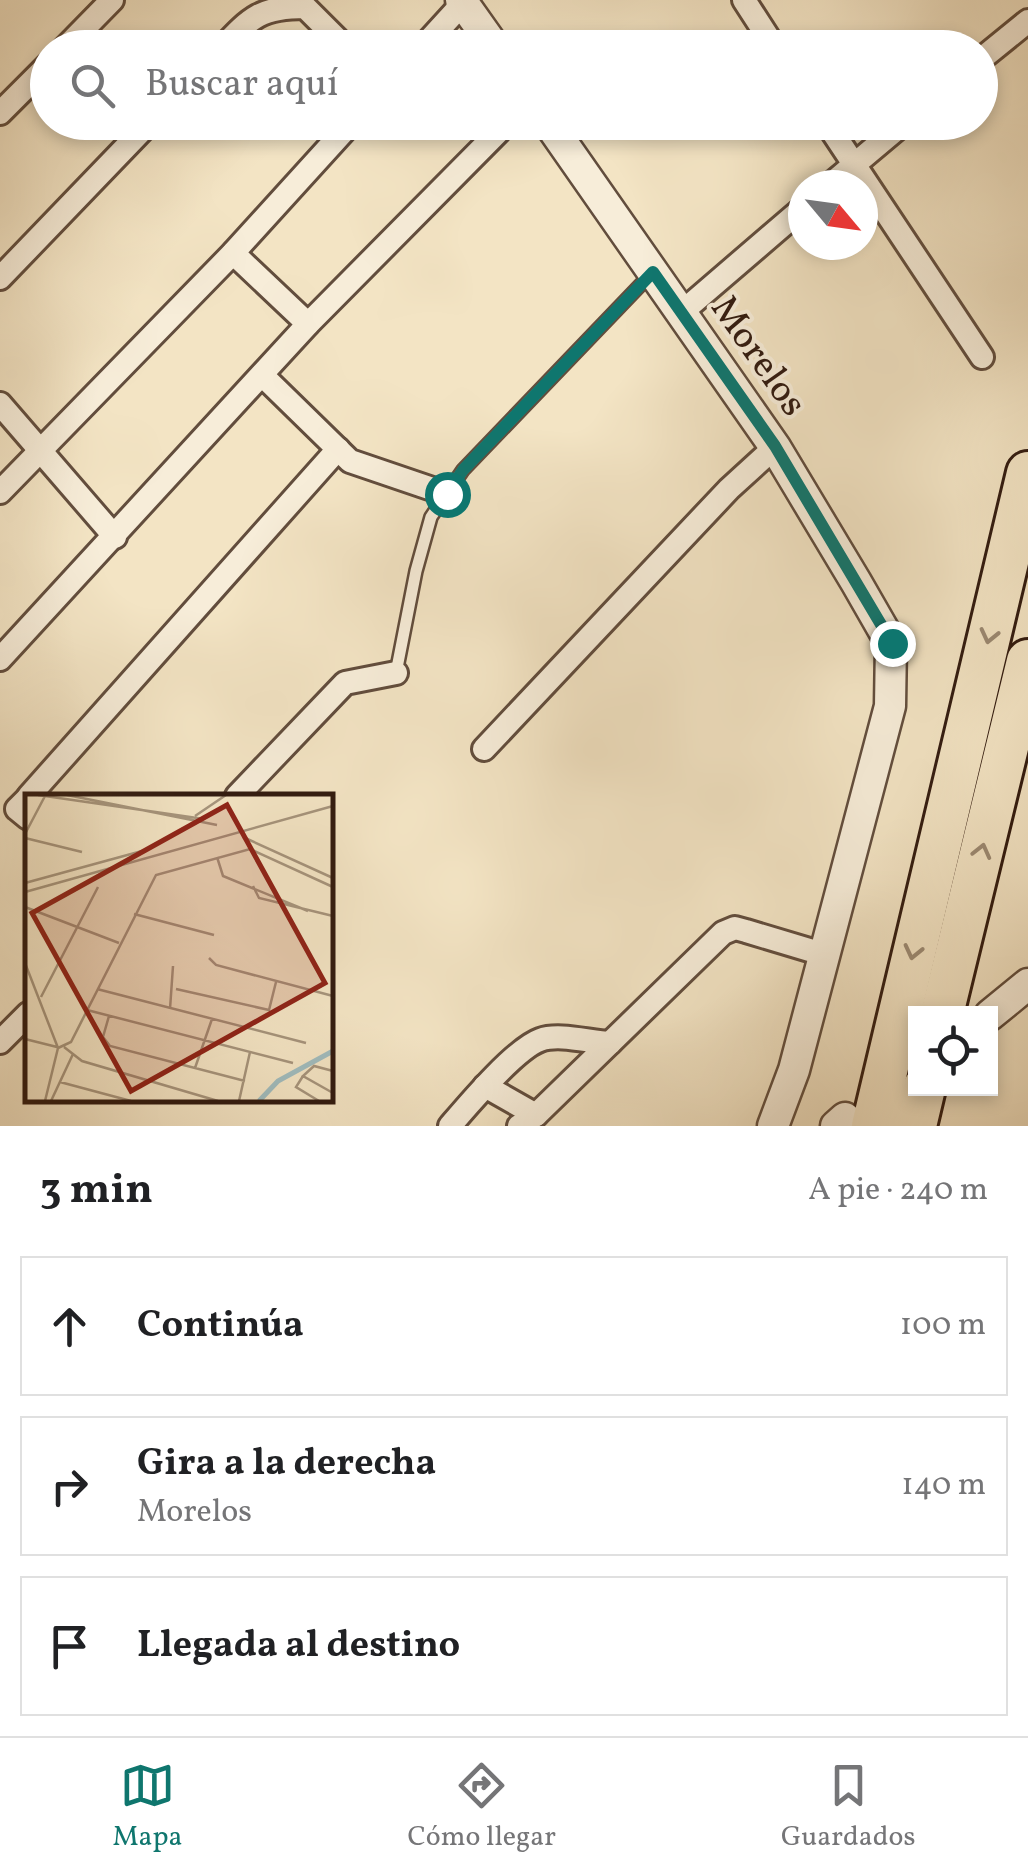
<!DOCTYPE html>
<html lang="es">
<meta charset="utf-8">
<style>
body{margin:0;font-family:Vollkorn,serif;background:#f2f2f2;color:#202124}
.controls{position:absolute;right:30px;bottom:30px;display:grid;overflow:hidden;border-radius:0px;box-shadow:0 5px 15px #0003}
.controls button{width:90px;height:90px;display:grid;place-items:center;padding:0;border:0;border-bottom:2px solid #e0e0e0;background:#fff;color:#202124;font:50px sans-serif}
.compass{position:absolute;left:788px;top:170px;width:90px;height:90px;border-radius:50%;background:#fff;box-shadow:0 5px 15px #0003;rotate:119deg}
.stop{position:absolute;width:30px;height:30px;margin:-22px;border:8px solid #0f766e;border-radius:50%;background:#fff}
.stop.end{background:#0f766e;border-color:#fff;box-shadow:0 2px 10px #0008}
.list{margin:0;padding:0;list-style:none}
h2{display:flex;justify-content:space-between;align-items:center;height:130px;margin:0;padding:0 40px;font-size:42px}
h2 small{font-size:32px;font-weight:400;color:#757577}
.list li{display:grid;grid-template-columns:65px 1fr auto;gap:30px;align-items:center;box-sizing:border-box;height:140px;margin:0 20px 20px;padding:0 20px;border:2px solid #e0e0e0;border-radius:0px}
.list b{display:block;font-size:38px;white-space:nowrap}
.list p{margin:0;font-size:32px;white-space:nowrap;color:#757577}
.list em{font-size:32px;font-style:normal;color:#757577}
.icon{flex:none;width:55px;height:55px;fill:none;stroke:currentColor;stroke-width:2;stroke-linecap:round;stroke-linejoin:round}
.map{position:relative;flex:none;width:1028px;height:1126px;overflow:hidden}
.search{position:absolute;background:#fff;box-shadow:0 5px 15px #0003;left:30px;right:30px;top:30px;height:110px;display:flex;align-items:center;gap:25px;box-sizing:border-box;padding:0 35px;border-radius:55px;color:#757577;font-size:38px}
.sheet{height:610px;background:#fff}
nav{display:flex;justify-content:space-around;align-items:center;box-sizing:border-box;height:140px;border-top:2px solid #e0e0e0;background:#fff;font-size:28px;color:#757577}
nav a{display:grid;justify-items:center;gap:5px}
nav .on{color:#0f766e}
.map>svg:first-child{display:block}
</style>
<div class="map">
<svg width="1028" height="1126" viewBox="0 0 1028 1126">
<rect width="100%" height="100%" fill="#f3e4c4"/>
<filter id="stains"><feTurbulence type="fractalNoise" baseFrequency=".002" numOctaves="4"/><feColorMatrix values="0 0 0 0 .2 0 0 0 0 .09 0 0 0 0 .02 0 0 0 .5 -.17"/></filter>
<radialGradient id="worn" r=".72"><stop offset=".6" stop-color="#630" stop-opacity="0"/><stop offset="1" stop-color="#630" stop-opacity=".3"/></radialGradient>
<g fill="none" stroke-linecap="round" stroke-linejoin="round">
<defs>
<path id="service" d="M396 673 416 571 431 517 463 470 650 275"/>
<g id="minor">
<path d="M744 0 775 48"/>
<path d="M65 48 112 0"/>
<path d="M222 48C251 17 261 7 305 7L346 48"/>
<path d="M422 48 463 3"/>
<path d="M980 60 1028 21"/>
<path d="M0 113 48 65"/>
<path d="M826 122 982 357"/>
<path d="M830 185 905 122"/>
<path d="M233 253 308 324"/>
<path d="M0 278 150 122"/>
<path d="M682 312 803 208"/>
<path d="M262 375 350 461 447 494"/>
<path d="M0 404 115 537"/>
<path d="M0 492 233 253 352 122"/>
<path d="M0 659 308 324 508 122"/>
<path d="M484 749 729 489 775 447"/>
<path d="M29 796 338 449"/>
<path d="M237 796 345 683 396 673"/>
<path d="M28 798 17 809 28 818"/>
<path d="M0 1042 28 1014"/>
<path d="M485 1086 536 1115"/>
<path d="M450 1126C468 1105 515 1049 540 1040 559 1033 589 1042 610 1043"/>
<path d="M519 1126 536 1115 723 933 735 928 746 931 826 955"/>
</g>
<g id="tertiary">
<path d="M461 0 495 48"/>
<path d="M548 122 775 447 856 582 891 643 890 706 794 1070 773 1126"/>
<path d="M990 1015 1028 984"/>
<path d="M836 1126 845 1118"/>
</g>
<g id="motorway">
<path d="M942 1014 1028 661"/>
<path d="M873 1126 1028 473"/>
<path d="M915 1126 924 1088"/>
</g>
</defs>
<!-- service casing -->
<use href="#service" stroke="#624d3d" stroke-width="16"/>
<!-- minor casing -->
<use href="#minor" stroke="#624d3d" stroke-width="28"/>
<!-- tertiary casing -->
<use href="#tertiary" stroke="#624d3d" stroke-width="35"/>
<!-- motorway casing -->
<use href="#motorway" stroke="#321b10" stroke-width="48"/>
<!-- service -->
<use href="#service" stroke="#f7edd9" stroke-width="11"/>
<!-- minor -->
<use href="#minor" stroke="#f7edd9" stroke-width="22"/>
<!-- tertiary -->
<use href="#tertiary" stroke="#f7edd9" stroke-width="30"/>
<!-- motorway -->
<use href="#motorway" stroke="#f3e4c4" stroke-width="42"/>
</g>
<!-- one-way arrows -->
<defs><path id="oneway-chevron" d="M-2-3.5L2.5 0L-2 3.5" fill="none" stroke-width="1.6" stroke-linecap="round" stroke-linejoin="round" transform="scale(2.5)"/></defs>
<g stroke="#9c8a73">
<use href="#oneway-chevron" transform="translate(989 636) rotate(103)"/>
<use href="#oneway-chevron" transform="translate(982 851) rotate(-76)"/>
<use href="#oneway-chevron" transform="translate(913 952) rotate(103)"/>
</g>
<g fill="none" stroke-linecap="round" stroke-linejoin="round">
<!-- route -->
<path stroke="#0f766e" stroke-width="12" d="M447 494 463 470 653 272 775 446 892 643"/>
</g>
<g text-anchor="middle" stroke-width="8" stroke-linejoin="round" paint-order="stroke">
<!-- street labels -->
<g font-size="38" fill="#321b10" stroke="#f7edd9">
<text transform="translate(760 355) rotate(55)" y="13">Morelos</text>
</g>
</g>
<!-- overview -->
<g transform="translate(25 794)">
<rect width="308" height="308" fill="#f3e4c4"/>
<path fill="none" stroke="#a0bcbe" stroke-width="5" d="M234 307 253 287 308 257"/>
<path fill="none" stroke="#a6947c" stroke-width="2.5" d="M13 1 179 25M42 1 192 31M170 22 201 1M0 40 20 2M218 43 308 84M0 44 57 58M192 63 198 82 283 117M0 89 117 57M228 92 234 104 308 122M0 98 308 12M0 113 94 149M109 120 189 141M184 164 191 171 308 202M0 169 33 254M72 195 281 249M151 195 244 216 251 188M16 203 73 93M145 215 148 172M62 216 268 269M84 222 78 243 85 252 220 287M0 245 32 253M39 253 57 267 193 307M33 254 46 248 131 81 225 55 308 93M170 274 187 225M308 277 289 272 278 282 308 299M278 282 271 293 294 307M35 288 106 307M20 307 33 254M26 307 48 260M214 307 225 258"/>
<path fill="#8f2418" fill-opacity="0.15" stroke="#8f2418" stroke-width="5" d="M202 11 300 189 106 297 7 119Z"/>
<rect width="308" height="308" fill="none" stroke="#321b10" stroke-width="5"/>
</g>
<rect width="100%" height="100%" filter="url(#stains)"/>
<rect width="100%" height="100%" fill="url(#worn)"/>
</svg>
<div class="controls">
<button><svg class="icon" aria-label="locate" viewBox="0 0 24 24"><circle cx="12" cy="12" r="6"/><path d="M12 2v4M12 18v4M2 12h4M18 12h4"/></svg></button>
</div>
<svg class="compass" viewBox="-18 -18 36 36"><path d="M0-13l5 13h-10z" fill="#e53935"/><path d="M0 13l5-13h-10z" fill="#757577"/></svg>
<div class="stop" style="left:447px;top:494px"></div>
<div class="stop end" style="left:892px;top:643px"></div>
<div class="search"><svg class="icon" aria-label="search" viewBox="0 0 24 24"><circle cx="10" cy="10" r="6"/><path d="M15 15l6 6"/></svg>Buscar aquí</div>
</div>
<section class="sheet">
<h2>3 min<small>A pie · 240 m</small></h2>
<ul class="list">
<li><svg class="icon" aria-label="ahead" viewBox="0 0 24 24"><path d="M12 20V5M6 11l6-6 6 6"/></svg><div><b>Continúa</b></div><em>100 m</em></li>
<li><svg class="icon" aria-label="right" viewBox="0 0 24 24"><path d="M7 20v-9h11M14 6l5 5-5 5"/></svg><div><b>Gira a la derecha</b><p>Morelos</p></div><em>140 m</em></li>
<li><svg class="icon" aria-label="arrive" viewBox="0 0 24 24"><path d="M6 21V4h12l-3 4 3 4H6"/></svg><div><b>Llegada al destino</b></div></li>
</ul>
</section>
<nav>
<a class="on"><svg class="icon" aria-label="map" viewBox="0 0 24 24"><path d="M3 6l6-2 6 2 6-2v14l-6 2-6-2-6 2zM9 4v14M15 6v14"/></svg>Mapa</a>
<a><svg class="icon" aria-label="directions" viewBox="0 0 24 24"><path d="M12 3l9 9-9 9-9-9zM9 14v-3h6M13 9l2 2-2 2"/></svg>Cómo llegar</a>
<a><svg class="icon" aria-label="saved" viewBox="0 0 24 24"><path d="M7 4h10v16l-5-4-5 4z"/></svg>Guardados</a>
</nav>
